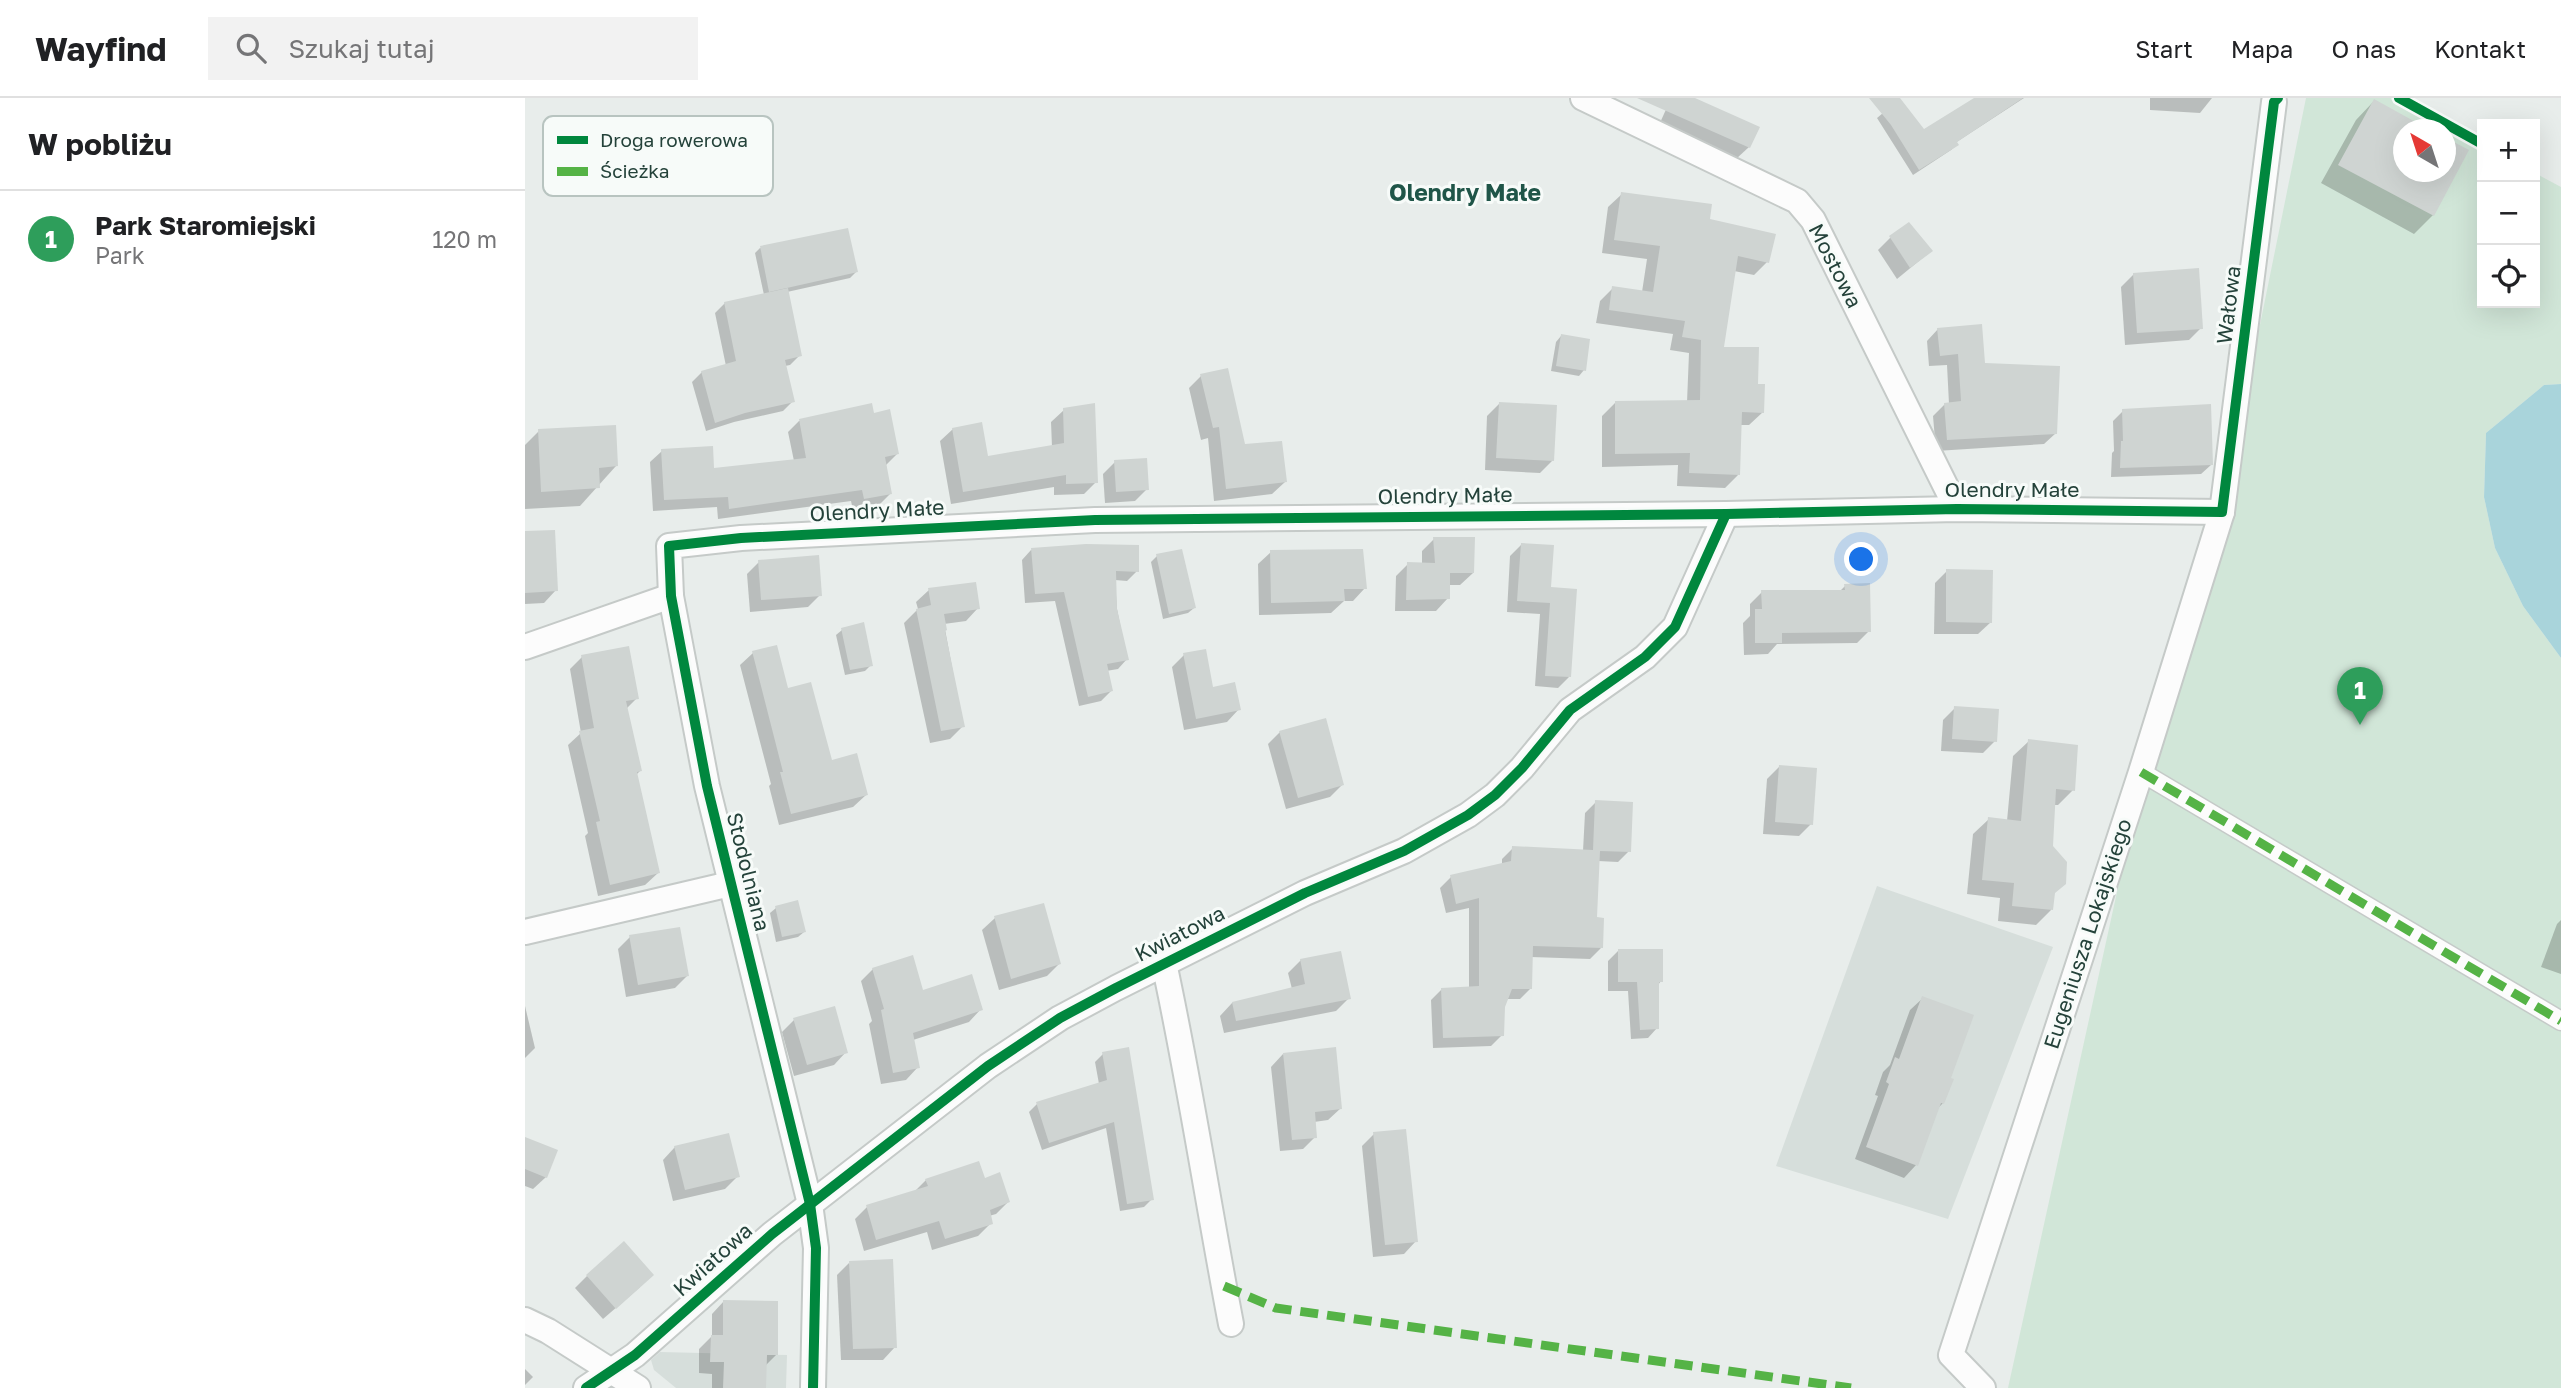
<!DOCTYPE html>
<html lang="pl">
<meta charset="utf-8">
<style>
body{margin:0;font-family:"Golos Text",sans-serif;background:#f2f2f2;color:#202124}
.controls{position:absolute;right:21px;top:21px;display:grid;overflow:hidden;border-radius:0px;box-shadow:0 7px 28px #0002}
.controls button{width:63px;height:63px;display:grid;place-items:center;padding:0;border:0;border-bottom:2px solid #e0e0e0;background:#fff;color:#202124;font:35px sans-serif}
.compass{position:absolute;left:1868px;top:21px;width:63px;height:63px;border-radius:50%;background:#fff;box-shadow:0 7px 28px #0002;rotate:321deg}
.you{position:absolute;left:1337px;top:462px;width:24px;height:24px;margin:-18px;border:5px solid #fff;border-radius:50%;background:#1a73e8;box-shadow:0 0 0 10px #1a73e833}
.badge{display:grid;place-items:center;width:46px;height:46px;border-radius:50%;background:#697e78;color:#fff;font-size:23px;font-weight:700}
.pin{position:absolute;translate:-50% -58px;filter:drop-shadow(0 2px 4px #0008)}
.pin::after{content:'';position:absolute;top:37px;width:24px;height:21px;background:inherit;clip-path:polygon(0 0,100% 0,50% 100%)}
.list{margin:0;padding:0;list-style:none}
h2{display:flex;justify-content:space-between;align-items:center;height:91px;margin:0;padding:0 28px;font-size:30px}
h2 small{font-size:23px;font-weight:400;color:#757577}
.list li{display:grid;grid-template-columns:46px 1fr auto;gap:21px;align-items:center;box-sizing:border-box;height:98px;padding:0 28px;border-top:2px solid #e0e0e0}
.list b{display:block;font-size:26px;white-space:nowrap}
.list p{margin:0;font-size:23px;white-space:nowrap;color:#757577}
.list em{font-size:23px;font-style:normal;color:#757577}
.icon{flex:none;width:38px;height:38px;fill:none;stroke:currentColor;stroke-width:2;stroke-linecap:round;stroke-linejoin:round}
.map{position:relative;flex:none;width:2036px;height:1290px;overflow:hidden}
header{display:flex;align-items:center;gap:42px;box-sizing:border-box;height:98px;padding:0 35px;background:#fff;border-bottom:2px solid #e0e0e0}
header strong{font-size:33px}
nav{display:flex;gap:38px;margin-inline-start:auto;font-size:24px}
.search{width:490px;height:63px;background:#f2f2f2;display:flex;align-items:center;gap:18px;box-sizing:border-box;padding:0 24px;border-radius:0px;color:#757577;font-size:26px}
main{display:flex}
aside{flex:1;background:#fff}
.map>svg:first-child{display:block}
</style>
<header>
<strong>Wayfind</strong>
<div class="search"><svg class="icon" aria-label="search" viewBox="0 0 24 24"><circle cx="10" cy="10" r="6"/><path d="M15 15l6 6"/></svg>Szukaj tutaj</div>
<nav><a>Start</a><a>Mapa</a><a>O nas</a><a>Kontakt</a></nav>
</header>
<main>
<aside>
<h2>W pobliżu<small></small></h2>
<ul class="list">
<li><span class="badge" style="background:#2e9e5b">1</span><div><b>Park Staromiejski</b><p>Park</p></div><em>120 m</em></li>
</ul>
</aside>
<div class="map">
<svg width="2036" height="1290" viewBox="0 0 2036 1290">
<rect width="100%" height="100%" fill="#e8edeb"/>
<!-- built -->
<g fill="#d6dedb">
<path d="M1352 788 1528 849 1423 1121 1251 1068Z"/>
<path d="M135 1254 262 1257 261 1290H151L129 1272 126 1262Z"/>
</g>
<!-- green -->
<path fill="#d1e6d8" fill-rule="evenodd" d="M1781 0H1871L1957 49V205H2010V75L2036 89V286L2019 287 1961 335 1959 399 1970 450 1998 508 2036 560V1290H1483L1614 694 1697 414ZM1878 32H1920V74H1878Z"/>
<!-- water -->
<path fill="#a9d4db" d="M2036 286V560L1998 508 1970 450 1959 399 1961 335 2019 287Z"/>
<!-- shadow -->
<g fill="#0003">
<path d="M1150 0H1166L1224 49 1211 61 1134 27 1143 7Z"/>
<path d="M1452 0H1499L1430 45 1432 47 1426 52 1388 77 1352 20 1358 15 1398 34Z"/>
<path d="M1625 0H1687L1675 15 1625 12Z"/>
<path d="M1849 3 1878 32V74H1920V42L1942 53 1908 117 1889 136 1796 85 1831 22Z"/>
<path d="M1097 96 1183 122 1242 164 1229 177 1209 173 1197 250 1232 288 1238 314 1224 327H1215L1213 377 1200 390 1152 388 1153 367 1077 369V318L1090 305 1162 304 1164 255 1145 252 1148 236 1071 225 1075 203 1088 190 1117 194 1122 161 1077 155 1083 109Z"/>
<path d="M1384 127 1406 153 1372 181 1353 152 1365 140Z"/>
<path d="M235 150 331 174 325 180 262 194 275 257 265 267 260 268 268 303 258 313 209 324 181 333 167 284 177 274 201 268 190 215 200 205 239 197 230 155Z"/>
<path d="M1609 176 1676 230 1664 242 1600 247 1596 189Z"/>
<path d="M1413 231 1458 266 1531 335 1519 346 1411 353 1408 318 1420 306H1424L1422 267 1404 268 1402 243Z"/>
<path d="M1036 238 1059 272 1054 278 1026 273 1031 244Z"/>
<path d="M676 278 719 348 760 384 747 396 689 403 683 340 676 342 664 290Z"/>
<path d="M974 306 1028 362 1015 375 960 372 962 318Z"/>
<path d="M539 312 571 384 559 396 529 397V389L426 406 415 343 428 331 462 360 527 349 526 324Z"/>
<path d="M1598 313 1686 367 1676 376 1586 379 1587 355 1589 353 1588 323Z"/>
<path d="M348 317 372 356 361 367 365 396 354 407 328 412 326 403 193 421 192 409 128 413 125 364 137 353 188 372 269 363 263 334 274 323Z"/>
<path d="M14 333 91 368 55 408 0 411V347Z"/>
<path d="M590 364 622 391 610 403 580 405 578 376Z"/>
<path d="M0 435 31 492 19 505 0 506Z"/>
<path d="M909 441 948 475 935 487H923V500L911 513H870L871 478 883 466H897V453Z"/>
<path d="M996 447 1024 490 1044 579 1033 590 1010 588 1015 516 982 514 985 458Z"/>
<path d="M506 452 612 473 602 483 590 482 592 511 602 561 593 571 581 573 586 593 576 603 554 608 530 503 500 505 497 462Z"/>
<path d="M746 454 840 490 828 503H819L806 515 734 517 733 466Z"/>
<path d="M632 458 669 510 663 515 638 521 626 464Z"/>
<path d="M234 464 295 497 283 509 225 514 222 476Z"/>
<path d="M1422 473 1466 524 1453 536H1409L1410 485Z"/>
<path d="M1320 488 1344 533 1332 545 1252 546 1243 556 1219 557 1218 525 1225 518V506L1237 494 1315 493Z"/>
<path d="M404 492 453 510 441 523 419 526 438 628 425 641 405 645 379 525 393 511 391 504Z"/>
<path d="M317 532 346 567 340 573 320 577 311 537Z"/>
<path d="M228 555 262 592 306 664 341 697 328 709 254 727 244 688 246 686 215 567Z"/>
<path d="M659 557 687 591 714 611 702 624 659 632 647 569Z"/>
<path d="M57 559 112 600 101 611 115 673 111 677 133 775 120 787 73 798 60 738 63 735 43 647 56 635 45 571Z"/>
<path d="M1430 610 1470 643 1458 655 1416 653 1418 622Z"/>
<path d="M755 634 817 687 805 699 761 711 743 646Z"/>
<path d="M1504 643 1548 692 1533 707H1528L1526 812 1511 827 1473 823 1475 800 1442 796 1448 736 1464 721 1482 723 1488 658Z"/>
<path d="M1254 669 1286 726 1274 738 1238 736 1242 681Z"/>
<path d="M1071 704 1104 753 1093 764 1073 763 1070 821 1076 850 1065 861 1006 859V890L995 901H981L978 909 977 937 966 948 908 950 906 902 917 891 944 890V810L921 815 915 790 926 779 977 767V761L988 750 1058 753 1060 715Z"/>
<path d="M251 810 279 834 273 839 251 844 245 815Z"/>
<path d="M470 820 534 866 522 878 474 892 457 832Z"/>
<path d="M2036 822V876L2016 869 2032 826Z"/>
<path d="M105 839 162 878 150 890 101 899 93 851Z"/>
<path d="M1093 853 1136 883 1133 887 1132 930 1123 940 1106 941 1103 893H1083V863Z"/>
<path d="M776 862 824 900 811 913 699 935 695 918 707 905 767 891 763 875Z"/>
<path d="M348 871 397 894 456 911 444 924 388 942 393 969 381 982 356 986 344 926 347 923 336 883Z"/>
<path d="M1398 900 1424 981 1418 1005 1413 1010 1391 1067 1379 1080 1330 1061 1353 998 1350 997 1358 974 1365 967 1385 912Z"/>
<path d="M0 908 10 950 0 960Z"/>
<path d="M269 922 321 954 309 967 269 978 257 934Z"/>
<path d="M578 956 627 1101 619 1109 595 1113 581 1030 517 1052 504 1014 512 1006 574 986 570 964Z"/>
<path d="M758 956 816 1010 803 1022 789 1024 790 1039 778 1051 755 1053 746 969Z"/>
<path d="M849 1036 891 1143 879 1156 848 1159 837 1048Z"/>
<path d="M0 1041 21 1079 8 1091 0 1088Z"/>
<path d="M150 1049 213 1078 200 1091 148 1103 138 1062Z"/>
<path d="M401 1082H459L483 1104 471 1116 464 1118 466 1125 453 1138 407 1152 402 1134 339 1153 330 1121 342 1109 389 1094Z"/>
<path d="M324 1165 370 1249 358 1262H316L312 1177Z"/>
<path d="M62 1178 115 1189 78 1221 50 1190Z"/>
<path d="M199 1203 252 1256 240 1268V1290H187V1276L174 1275V1251L187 1238V1216Z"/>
<path d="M0 1271 8 1279 0 1287Z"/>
</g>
<!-- building -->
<g fill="#cfd4d2">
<path d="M1112 0H1170L1235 29 1225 50Z"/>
<path d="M1344 0H1375L1399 31 1449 0H1498L1432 44 1434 47 1394 72 1366 27Z"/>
<path d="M1849 1 1905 32H1879V74H1921V40L1944 52 1909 118 1813 67Z"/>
<path d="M1096 94 1187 106 1185 121 1251 136 1244 165 1213 158 1199 249H1234L1233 286H1240L1239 315 1217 314 1215 377 1164 375 1165 355 1090 356V303L1175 302 1176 242 1157 239 1160 223 1084 212 1087 188 1128 194 1135 148 1089 142Z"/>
<path d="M1384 124 1408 153 1385 170 1364 138Z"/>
<path d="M323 130 333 174 244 194 235 148Z"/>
<path d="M1674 170 1678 231 1612 235 1608 175Z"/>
<path d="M263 190 277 258 260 262 270 304 220 315 190 325 176 273 211 263 199 204Z"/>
<path d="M1457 226 1460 265 1535 268 1532 336 1422 342 1419 305 1436 303 1433 256 1415 258 1412 230Z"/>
<path d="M1036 236 1065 241 1061 273 1031 268Z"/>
<path d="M703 270 720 346 757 343 762 384 701 391 694 329 688 330 675 276Z"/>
<path d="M974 304 1032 307 1029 363 971 360Z"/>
<path d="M347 305 349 315 365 311 374 356 360 359 367 396 339 401 337 392 204 411 203 399 139 402 136 351 188 348 189 370 281 360 274 321Z"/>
<path d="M570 305 573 385 541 386V377L438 394 427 330 457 324 463 358 539 345 538 310Z"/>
<path d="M1686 306 1688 367 1595 370 1596 343H1598L1597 311Z"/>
<path d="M91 327 93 368 74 370 75 390 16 394 13 331Z"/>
<path d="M622 360 624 392 591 394 589 362Z"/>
<path d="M30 432 33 493 0 495V433Z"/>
<path d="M908 439H950L949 475H925V501L881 502 882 464 910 465Z"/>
<path d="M996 445 1029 447 1026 489 1052 491 1046 579 1020 578 1025 505 992 503Z"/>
<path d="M561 446 614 447V474L591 473 592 511 604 562 582 566 588 593 563 599 539 494 510 496 506 450Z"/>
<path d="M657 451 671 510 644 516 631 456Z"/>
<path d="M838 451 842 491H819L820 503 746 505 745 452Z"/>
<path d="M294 457 297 498 236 502 233 462Z"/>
<path d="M1421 471 1468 472 1467 525 1421 524Z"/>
<path d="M451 484 455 511 419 516 422 532 420 533 440 629 416 633 391 511 406 507 403 490Z"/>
<path d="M1345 485 1346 534 1257 535V545H1230V511H1237L1236 492H1320L1319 486Z"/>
<path d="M339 524 348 568 325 572 316 530Z"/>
<path d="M252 547 263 590 286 584 307 662 332 655 343 697 266 716 255 674H258L227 553Z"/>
<path d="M104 548 114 601 101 603 117 673 112 674 135 775 85 787 71 724 75 723 54 633 69 630 56 557Z"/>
<path d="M681 551 688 589 710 584 716 612 671 621 658 555Z"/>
<path d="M1429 608 1474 611 1472 644 1427 641Z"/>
<path d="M801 620 819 687 773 700 754 633Z"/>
<path d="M1503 641 1553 647 1550 693 1531 691 1528 748 1542 764 1541 786 1530 795 1528 812 1487 808 1489 785 1457 782 1463 719 1496 723Z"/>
<path d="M1254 667 1292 670 1288 727 1250 724Z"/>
<path d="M1070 702 1108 704 1106 754 1075 753 1072 819 1079 820 1078 850 1008 848 1007 891H987L980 909 979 938 918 940 916 890 954 888V800L931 806 925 777 986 763 987 748 1068 752Z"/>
<path d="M273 802 281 834 257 839 250 808Z"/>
<path d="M519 805 536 866 486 881 469 818Z"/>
<path d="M155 829 164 878 113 887 104 837Z"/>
<path d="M1093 851H1138V884H1134V931L1115 932 1112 884H1093Z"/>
<path d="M816 853 826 901 711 923 707 904 780 886 775 861Z"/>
<path d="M388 857 398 892 447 876 458 912 388 935 395 970 368 975 356 912 359 911 347 870Z"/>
<path d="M1397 898 1449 917 1426 980 1429 981 1419 1006 1416 1005 1393 1068 1341 1049 1364 986 1361 984 1370 959 1374 961Z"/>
<path d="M310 908 323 955 282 967 268 920Z"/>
<path d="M604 949 629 1102 602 1106 589 1024 524 1045 511 1004 582 982 577 954Z"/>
<path d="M811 949 817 1011 790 1014 792 1040 767 1042 758 955Z"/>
<path d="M881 1031 893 1144 860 1147 848 1034Z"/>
<path d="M204 1035 215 1079 160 1092 149 1048Z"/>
<path d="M0 1039 33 1052 22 1080 0 1071Z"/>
<path d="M454 1063 460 1080 475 1074 485 1104 465 1112 468 1126 420 1141 414 1123 351 1142 341 1107 403 1088 400 1081Z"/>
<path d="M99 1143 129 1177 91 1211 61 1177Z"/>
<path d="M368 1161 372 1250 328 1251 324 1163Z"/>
<path d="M198 1202 253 1203V1257H242L241 1290H198L199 1264H185L186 1237H198Z"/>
</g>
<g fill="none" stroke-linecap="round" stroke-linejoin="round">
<defs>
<path id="pedestrian" d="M1616 674 2036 923"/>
<g id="minor">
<path d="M1058 0 1272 103 1288 122 1432 411"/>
<path d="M0 549 146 498"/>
<path d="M0 834 205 786"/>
<path d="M639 865C665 985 683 1106 706 1226"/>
<path d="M0 1222 23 1233 113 1290"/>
<path d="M61 1290 110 1257 247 1136 463 968 535 920 591 890 780 795 879 753 943 717 970 697 997 670 1045 612 1120 559 1150 529 1201 416"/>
<path d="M288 1290 291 1150 285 1106 182 688 146 498 144 448 216 440 570 422 1201 416 1432 411 1697 414"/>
<path d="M1458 1290 1426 1257 1616 674 1697 414 1749 4"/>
</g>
</defs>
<!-- pedestrian casing -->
<use href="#pedestrian" stroke="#c5cac8" stroke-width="21"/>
<!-- minor casing -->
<use href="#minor" stroke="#c5cac8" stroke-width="28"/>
<!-- pedestrian -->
<use href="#pedestrian" stroke="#fcfcfc" stroke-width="18"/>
<!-- minor -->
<use href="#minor" stroke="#fcfcfc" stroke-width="24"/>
<!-- quiet -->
<g stroke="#55b346" stroke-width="9" stroke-dasharray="18 9" stroke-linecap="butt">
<path d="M1616 674 2036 923"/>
<path d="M699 1188 751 1210 1326 1290"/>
</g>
<defs>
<g id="cycleway">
<path d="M1874 0 1957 46"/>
<path d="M61 1290 110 1257 247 1136 463 968 535 920 591 890 780 795 879 753 943 717 970 697 997 670 1045 612 1120 559 1150 529 1201 416"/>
<path d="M288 1290 291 1150 285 1106 182 688 146 498 144 448 216 440 570 422 1201 416 1432 411 1697 414 1749 4 1753 0"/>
</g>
</defs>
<!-- cycleway casing -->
<use href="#cycleway" stroke="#f7fbf9" stroke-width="15"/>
<!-- cycleway -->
<use href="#cycleway" stroke="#00873e" stroke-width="10"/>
</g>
<g text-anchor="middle" stroke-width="6" stroke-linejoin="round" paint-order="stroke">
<!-- street labels -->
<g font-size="21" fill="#24423a" stroke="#f7fbf9">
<text transform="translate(1310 168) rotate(63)" y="7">Mostowa</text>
<text transform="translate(1704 207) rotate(-83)" y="7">Wałowa</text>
<text x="1487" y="399">Olendry Małe</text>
<text transform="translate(920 398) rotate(-1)" y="7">Olendry Małe</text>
<text transform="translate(352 413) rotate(-3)" y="7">Olendry Małe</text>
<text transform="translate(223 774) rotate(76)" y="7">Stodolniana</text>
<text transform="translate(655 836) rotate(-27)" y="7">Kwiatowa</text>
<text transform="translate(1563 836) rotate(-72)" y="7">Eugeniusza Lokajskiego</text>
<text transform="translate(188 1162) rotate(-42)" y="7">Kwiatowa</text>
</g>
<!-- neighbourhood labels -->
<g font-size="23" font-weight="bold" fill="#1f5548" stroke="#f7fbf9">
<text x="940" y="103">Olendry Małe</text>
</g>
</g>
<!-- legend -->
<rect x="18" y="18" width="230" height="80" rx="10" fill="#f7fbf9" stroke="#b8c4c0" stroke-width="2"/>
<rect x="32" y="38" width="31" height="8" fill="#00873e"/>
<rect x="32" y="69" width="31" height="9" fill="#55b346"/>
<g font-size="19" fill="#24423a">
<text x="75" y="49">Droga rowerowa</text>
<text x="75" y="80">Ścieżka</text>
</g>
</svg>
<div class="controls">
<button>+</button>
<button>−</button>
<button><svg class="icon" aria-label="locate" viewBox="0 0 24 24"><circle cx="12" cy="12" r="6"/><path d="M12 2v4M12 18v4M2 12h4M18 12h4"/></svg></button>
</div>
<svg class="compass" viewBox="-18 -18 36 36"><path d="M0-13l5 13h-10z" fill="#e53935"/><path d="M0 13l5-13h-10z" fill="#757577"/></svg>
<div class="you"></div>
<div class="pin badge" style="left:1835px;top:627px;background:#2e9e5b">1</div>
</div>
</main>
